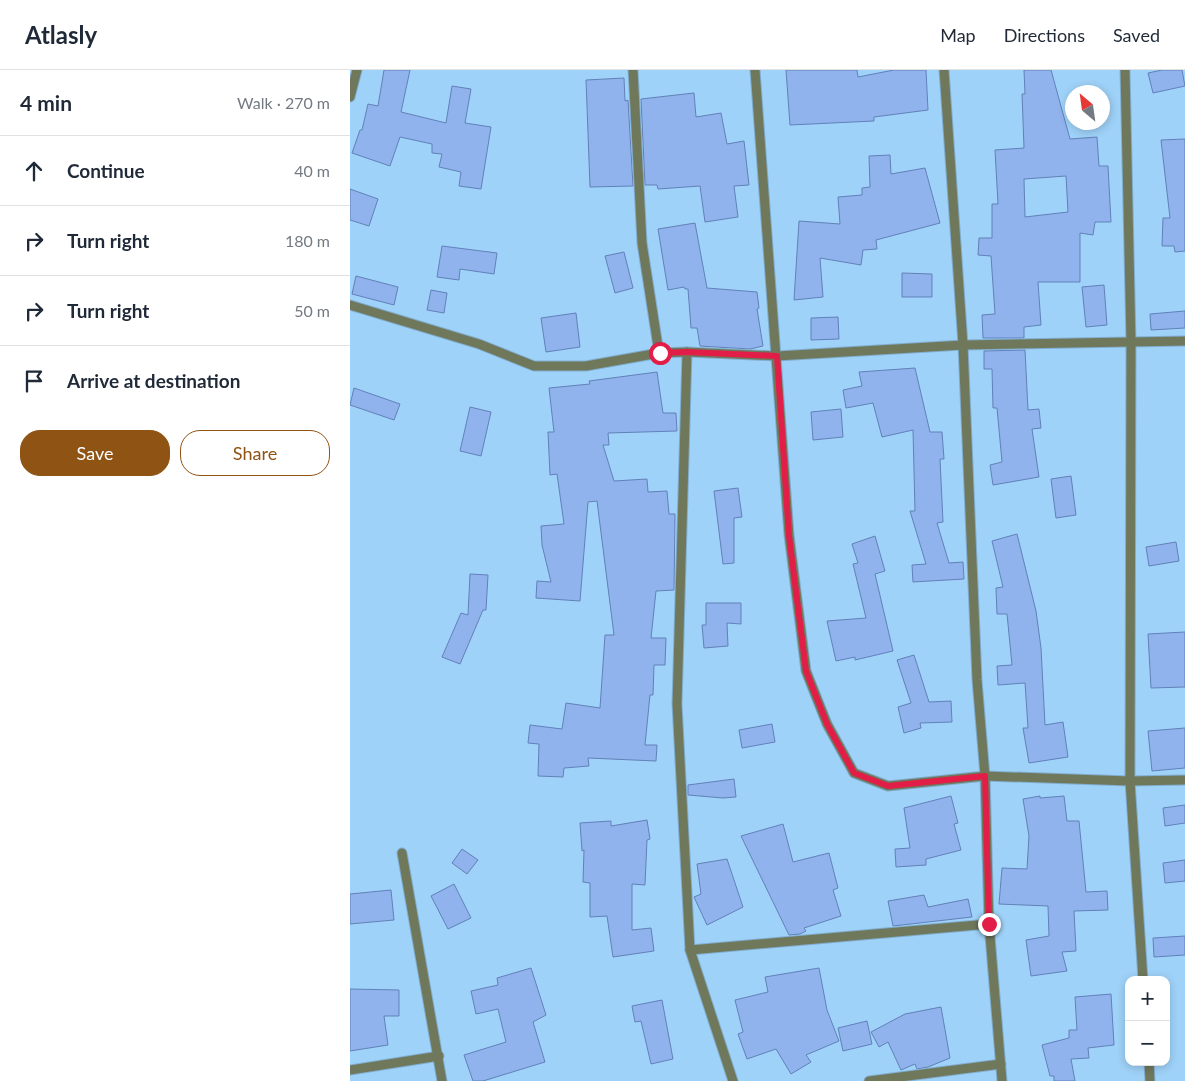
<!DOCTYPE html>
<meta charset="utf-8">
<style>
body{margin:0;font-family:Lato,sans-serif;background:#f2f2f3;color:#1f2937}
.controls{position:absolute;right:15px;bottom:15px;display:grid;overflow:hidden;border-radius:10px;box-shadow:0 2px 8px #0003}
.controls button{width:45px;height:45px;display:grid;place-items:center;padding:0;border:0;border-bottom:1px solid #e0e1e3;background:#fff;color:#1f2937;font:25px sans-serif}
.compass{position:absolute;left:715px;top:15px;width:45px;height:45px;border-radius:50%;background:#fff;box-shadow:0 2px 8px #0003;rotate:331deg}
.stop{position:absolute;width:15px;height:15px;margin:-11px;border:4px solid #e11d48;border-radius:50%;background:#fff}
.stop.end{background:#e11d48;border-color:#fff;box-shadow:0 1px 5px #0008}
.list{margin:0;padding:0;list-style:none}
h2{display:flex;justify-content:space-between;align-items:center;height:65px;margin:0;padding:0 20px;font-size:21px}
h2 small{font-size:16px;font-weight:400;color:#747a83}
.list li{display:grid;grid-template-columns:32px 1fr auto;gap:15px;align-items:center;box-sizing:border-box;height:70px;padding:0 20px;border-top:1px solid #e0e1e3}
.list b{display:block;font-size:19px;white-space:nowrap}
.list em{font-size:16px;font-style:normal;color:#747a83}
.actions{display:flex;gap:10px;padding:15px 20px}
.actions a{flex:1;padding:11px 0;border:1px solid #8f5313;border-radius:20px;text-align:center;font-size:18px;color:#8f5313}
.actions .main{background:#8f5313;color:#fff}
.icon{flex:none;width:28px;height:28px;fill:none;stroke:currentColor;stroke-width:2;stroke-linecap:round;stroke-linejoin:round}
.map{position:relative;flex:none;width:835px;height:1011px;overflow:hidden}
header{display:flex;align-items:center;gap:30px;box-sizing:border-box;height:70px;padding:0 25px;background:#fff;border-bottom:1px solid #e0e1e3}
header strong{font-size:24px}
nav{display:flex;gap:28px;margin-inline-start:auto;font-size:18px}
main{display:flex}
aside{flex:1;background:#fff}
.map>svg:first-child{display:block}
</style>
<header>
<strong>Atlasly</strong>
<nav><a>Map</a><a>Directions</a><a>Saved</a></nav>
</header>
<main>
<aside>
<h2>4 min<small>Walk · 270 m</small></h2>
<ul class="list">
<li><svg class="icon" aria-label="ahead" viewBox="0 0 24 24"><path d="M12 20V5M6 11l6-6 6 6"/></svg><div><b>Continue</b></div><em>40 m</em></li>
<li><svg class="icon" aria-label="right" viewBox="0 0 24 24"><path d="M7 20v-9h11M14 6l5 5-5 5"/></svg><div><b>Turn right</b></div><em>180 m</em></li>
<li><svg class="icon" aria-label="right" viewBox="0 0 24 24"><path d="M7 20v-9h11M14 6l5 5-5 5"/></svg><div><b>Turn right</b></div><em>50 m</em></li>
<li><svg class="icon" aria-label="arrive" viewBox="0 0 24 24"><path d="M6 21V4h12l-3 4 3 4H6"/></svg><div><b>Arrive at destination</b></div></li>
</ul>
<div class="actions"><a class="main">Save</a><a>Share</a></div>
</aside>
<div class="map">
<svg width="835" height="1011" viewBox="0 0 835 1011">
<rect width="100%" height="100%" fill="#9fd2f8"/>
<!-- building -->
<g fill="#90b2ed" stroke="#6181b9" fill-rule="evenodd">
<path d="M34 0H60L51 42 96 53 102 16 121 19 115 53 141 57 131 119 109 116 111 102 89 97 92 84 82 83V74L50 67 40 96 2 83 10 60H12L18 34 28 36Z"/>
<path d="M436 0H507L508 7 544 0H576L578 40 524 47V51L440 55Z"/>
<path d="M674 0H701L720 69 747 67 749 96H758L761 152H745L743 165 730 163V212H688L691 255 674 257V268H633L632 245 645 244 641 186 628 185 629 168H642V134H648L645 80 674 78 672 24H675ZM716 106 718 142 675 147 674 109Z"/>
<path d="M812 0H832L835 16 803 23 798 3Z"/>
<path d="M274 8 275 31 278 30 283 116 240 117 236 10Z"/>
<path d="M344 23 346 47 371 43 377 74 394 71 399 115 384 116 388 147 355 152 350 116 308 119 307 115H295L291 29Z"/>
<path d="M835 69V181L825 182 824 176H812L813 148H820L811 70Z"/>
<path d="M540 85 541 104 575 98 590 153 526 170 527 179 513 180 511 195 470 188 473 227 444 230 449 151 490 154 488 127 512 125V118L520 117 519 86Z"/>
<path d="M0 119 28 129 19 156 0 150Z"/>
<path d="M345 153 357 218 407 222 409 238 407 239 413 276 400 279 350 276 347 258H341L338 219H335L334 217 318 220 308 159Z"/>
<path d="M92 176 147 183 144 204 110 199 109 210 87 207Z"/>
<path d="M274 182 283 218 265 223 255 186Z"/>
<path d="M552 203 582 204V227H552Z"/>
<path d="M6 206 48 217 44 235 2 224Z"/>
<path d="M754 215 757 255 736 257 732 217Z"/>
<path d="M81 220 97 223 94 243 77 240Z"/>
<path d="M835 241V258L801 260 800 244Z"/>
<path d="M226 243 230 277 196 282 191 248Z"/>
<path d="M488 247 489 269 461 270V248Z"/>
<path d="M675 280 678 340 689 339 691 358 682 359 689 407 643 415 640 395 652 392 647 338H643L642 299H634V281Z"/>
<path d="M565 298 580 362H592L594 389H590L593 452 587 453 599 493 613 492 614 509 563 512 562 495 576 494 560 441H565L563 360 532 367 523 333 496 338 493 320 512 316 509 302Z"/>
<path d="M307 302 313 343H326L327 361 258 363 259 375H253L264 411 297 409 298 422 317 421 319 444H325L324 520 306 521 301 568H316L315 595H304L303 625H300L295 675H307L306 691 238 688 239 696 214 698 213 707 188 706 189 674 178 673 180 655 212 659 216 633 250 638 255 565H264L247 431 238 432 230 531 186 528 187 511 201 512 192 475 191 456 214 454 207 404 200 405 198 362H204L199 318 240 314 239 311Z"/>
<path d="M4 318 50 334 44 350 0 335Z"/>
<path d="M120 337 141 342 131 386 110 381Z"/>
<path d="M491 339 493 367 463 370 461 342Z"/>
<path d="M721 406 726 445 706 448 701 409Z"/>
<path d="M388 418 392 447 384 448V493L373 494 364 421Z"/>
<path d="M667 464 686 541 691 578 695 655 713 652 718 687 679 693 673 658H678L675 613 648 615 647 596 662 595 657 544H647L646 518 653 517 642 471Z"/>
<path d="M525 466 535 501 525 504 543 581 505 590V587L486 591 477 551 516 548 503 494 508 493 502 474Z"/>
<path d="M826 472 829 491 799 496 796 477Z"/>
<path d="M120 504 138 505 136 540H133L110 594 92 587 111 543 118 545Z"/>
<path d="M356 533H391V554L377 553 378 576 354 578 352 555H356Z"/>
<path d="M835 562V617L801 618 798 564Z"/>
<path d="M564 585 579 632 601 631 602 652 570 653 571 658 554 663 548 637 561 633 547 590Z"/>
<path d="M422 654 425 672 392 678 389 660Z"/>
<path d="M835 658V698L802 701 798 661Z"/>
<path d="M384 709 386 727 373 728 338 725V715Z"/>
<path d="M601 726 608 753 604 754 611 780 576 789V795L546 797 545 779 560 778 554 738Z"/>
<path d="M690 726V728L714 726 717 751H729L736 822 757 821 758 840 724 841 726 881 712 882 717 901 681 906 676 870 699 866 698 836 649 834 652 798 677 799 679 766 673 729Z"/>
<path d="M835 735V753L815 756 813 738Z"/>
<path d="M297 750 300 769 297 770 295 815 282 814V860L301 858 304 881 263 887 257 846 240 847V813L233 812 234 780 232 781 230 753 261 751V756Z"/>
<path d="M433 754 443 792 479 783 488 818 483 820 491 846 454 858 456 861 450 864 439 865 391 766Z"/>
<path d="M112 779 128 790 117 804 102 793Z"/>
<path d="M377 789 393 837 357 855 344 827 351 824 347 794Z"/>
<path d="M835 790V811L815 813 813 793Z"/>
<path d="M104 814 121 848 98 859 81 826Z"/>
<path d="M41 820 44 850 0 854V824Z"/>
<path d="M574 825 578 837 618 829 622 847 543 856 538 831Z"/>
<path d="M835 866V885L804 887 803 868Z"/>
<path d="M181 898 196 945 183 952 195 992 133 1011H123L114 985 156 972 148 939 126 944 121 921 148 915 147 908Z"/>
<path d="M469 898 477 940 489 971 456 985 461 992 441 1004 426 979 397 989 388 964 393 962 385 930 418 922 415 907Z"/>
<path d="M0 919 49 920V946H34L38 975 0 981Z"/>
<path d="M761 924 764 975 738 978 739 988 721 989 725 1011H704V1006H700L692 975 719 968V960H727L725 927Z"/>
<path d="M312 930 323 989 301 994 291 951 285 952 282 936Z"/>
<path d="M591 937 600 988 578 997 567 999 565 994 551 1000 538 972 529 977 521 962 555 944Z"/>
<path d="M517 951 522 974 493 981 488 958Z"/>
</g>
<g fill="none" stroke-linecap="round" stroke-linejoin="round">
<defs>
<g id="minor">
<path d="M283 0 292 173 309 283"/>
<path d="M405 0 439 465 456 601 477 654 504 703 538 716 635 706 780 711 835 710"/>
<path d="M594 0 613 275 627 610 635 706 639 854 652 1011"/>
<path d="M775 0 781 272 780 711 793 910"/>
<path d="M0 27 7 0"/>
<path d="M0 235 129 274 184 296H236L309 283 337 282 427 286 613 275 835 271"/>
<path d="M337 282 327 634 340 880 383 1011"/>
<path d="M52 783 92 1011"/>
<path d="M340 880 639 854"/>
<path d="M799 992 800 1011"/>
<path d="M0 1000 89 986"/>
<path d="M519 1011 651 994"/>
</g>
</defs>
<!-- minor casing -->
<use href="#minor" stroke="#81aecf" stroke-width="11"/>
<!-- minor -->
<use href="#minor" stroke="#70785c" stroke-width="9"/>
</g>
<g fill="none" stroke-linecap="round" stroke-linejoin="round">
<!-- route -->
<path stroke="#e11d48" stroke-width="6" d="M310 283 337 282 427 286 439 466 456 601 477 654 504 703 538 716 635 706 639 854"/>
</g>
</svg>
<div class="controls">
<button>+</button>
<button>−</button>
</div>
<svg class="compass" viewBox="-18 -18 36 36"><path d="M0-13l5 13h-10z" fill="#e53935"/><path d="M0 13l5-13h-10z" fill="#747a83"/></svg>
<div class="stop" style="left:310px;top:283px"></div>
<div class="stop end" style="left:639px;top:854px"></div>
</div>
</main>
